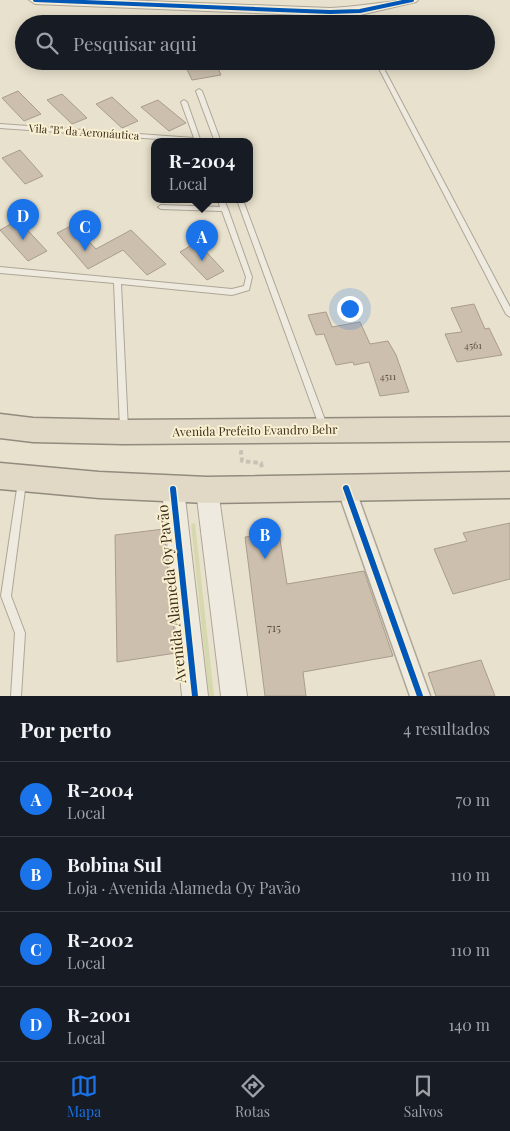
<!DOCTYPE html>
<html lang="pt">
<meta charset="utf-8">
<style>
body{margin:0;font-family:"Playfair Display",serif;background:#20242c;color:#f1f3f6}
.you{position:absolute;left:349px;top:308px;width:18px;height:18px;margin:-12px;border:4px solid #fff;border-radius:50%;background:#1a73e8;box-shadow:0 0 0 8px #1a73e833}
.badge{display:grid;place-items:center;width:32px;height:32px;border-radius:50%;background:#1a73e8;color:#fff;font-size:16px;font-weight:700}
.pin{position:absolute;translate:-50% -41px;filter:drop-shadow(0 1px 2px #0008)}
.pin::after{content:'';position:absolute;top:26px;width:18px;height:15px;background:inherit;clip-path:polygon(0 0,100% 0,50% 100%)}
.popup{position:absolute;left:151px;top:138px;width:102px;height:65px;box-sizing:border-box;display:grid;place-content:center;border-radius:10px;background:#171b24;filter:drop-shadow(0 1px 4px #0005);font-size:16px;white-space:nowrap;color:#9ea1a6}
.popup b{font-size:19px;color:#f1f3f6}
.popup::after{content:'';position:absolute;left:50%;top:100%;margin-left:-10px;border:10px solid transparent;border-top-color:#171b24}
.list{margin:0;padding:0;list-style:none}
h2{display:flex;justify-content:space-between;align-items:center;height:65px;margin:0;padding:0 20px;font-size:21px}
h2 small{font-size:16px;font-weight:400;color:#9ea1a6}
.list li{display:grid;grid-template-columns:32px 1fr auto;gap:15px;align-items:center;box-sizing:border-box;height:75px;padding:0 20px;border-top:1px solid #363941}
.list b{display:block;font-size:19px;white-space:nowrap}
.list p{margin:0;font-size:16px;white-space:nowrap;color:#9ea1a6}
.list em{font-size:16px;font-style:normal;color:#9ea1a6}
.icon{flex:none;width:28px;height:28px;fill:none;stroke:currentColor;stroke-width:2;stroke-linecap:round;stroke-linejoin:round}
.map{position:relative;flex:none;width:510px;height:696px;overflow:hidden}
.search{position:absolute;background:#171b24;box-shadow:0 2px 12px #0003;left:15px;right:15px;top:15px;height:55px;display:flex;align-items:center;gap:12px;box-sizing:border-box;padding:0 18px;border-radius:28px;color:#9ea1a6;font-size:19px}
.sheet{height:365px;background:#171b24}
nav{display:flex;justify-content:space-around;align-items:center;box-sizing:border-box;height:70px;border-top:1px solid #363941;background:#171b24;font-size:14px;color:#9ea1a6}
nav a{display:grid;justify-items:center;gap:2px}
nav .on{color:#1a73e8}
.map>svg:first-child{display:block}
</style>
<div class="map">
<svg width="510" height="696" viewBox="0 0 510 696">
<rect width="100%" height="100%" fill="#e8e1cd"/>
<!-- green -->
<path fill="#d6d9ae" d="M195 523 214 696H209L191 524Z"/>
<!-- building -->
<g fill="#ccbfad" stroke="#a99c8c">
<path d="M183 61H215L221 75 192 80Z"/>
<path d="M18 91 41 114 24 121 2 98Z"/>
<path d="M62 94 87 118 72 124 47 100Z"/>
<path d="M112 97 138 121 122 128 96 104Z"/>
<path d="M158 100 186 123 169 131 141 107Z"/>
<path d="M20 150 43 176 25 184 2 158Z"/>
<path d="M18 220 47 251 28 261 0 230Z"/>
<path d="M73 225 96 249 131 230 166 264 147 275 123 250 88 269 57 233Z"/>
<path d="M197 242 224 271 207 280 180 252Z"/>
<path d="M474 304 485 329 489 328 502 355 457 362 445 334 462 332 451 308Z"/>
<path d="M326 312 332 327 360 322 370 344 388 341 396 355 409 392 380 396 369 362 354 365 353 362 336 365 324 334 316 335 308 315Z"/>
<path d="M510 523V579L453 594 434 549 467 541 463 533Z"/>
<path d="M164 529 176 653 117 662 115 535Z"/>
<path d="M279 533 287 584 364 571 393 656 303 672 306 696H265L245 537Z"/>
<path d="M481 660 495 696H436L428 673Z"/>
</g>
<g fill="none" stroke-linecap="round" stroke-linejoin="round">
<defs>
<g id="service">
<path d="M375 61H380L510 307V317L506 314Z"/>
<path d="M199 89 202 91 221 142H215L196 91Z"/>
<path d="M184 100 187 102 201 142 0 128V124L194 138 181 102Z"/>
<path d="M218 200H224L228 209 252 277 249 290 232 295 121 284 128 429 127 432 124 433 121 432 120 429 114 283 0 273V267L232 289 244 286 246 277 222 211 161 209 158 207 161 205 220 207Z"/>
<path d="M237 200H243L328 428 327 431 324 432 321 431 320 428Z"/>
<path d="M22 478 25 479 26 482 11 596 25 633 21 696H11L15 633 1 596 18 482 19 479Z"/>
</g>
<path id="minor" d="M346 480 352 482 355 488 430 696H410L337 488 340 482Z"/>
<g id="tertiary">
<path d="M29 0H122L330 8C361 7 388 0 418 0L416 2 360 15 330 16 35 4Z"/>
<path d="M173 479 181 482 184 489 208 696H182L162 489 165 482Z"/>
<path d="M207 480 215 483 218 490 247 696H221L196 490 199 483Z"/>
</g>
<g id="trunk">
<path d="M0 414 33 418 124 420 510 417V441L124 444 33 442 0 438Z"/>
<path d="M0 463 99 472 207 477 510 472V498L207 503 99 498 0 489Z"/>
</g>
</defs>
<!-- service casing -->
<use href="#service" stroke="#ada696" stroke-width="2"/>
<!-- minor casing -->
<use href="#minor" stroke="#ada696" stroke-width="3"/>
<!-- tertiary casing -->
<use href="#tertiary" stroke="#ada696" stroke-width="2"/>
<!-- trunk casing -->
<use href="#trunk" stroke="#928b7d" stroke-width="3"/>
<!-- path -->
<path stroke="#c7c2b6" stroke-width="4" stroke-dasharray="4.5 3" stroke-linecap="butt" d="M243 452H241L242 461 261 463 262 468"/>
<!-- service -->
<use href="#service" fill="#efeadf" fill-rule="evenodd"/>
<!-- minor -->
<use href="#minor" fill="#efeadf" fill-rule="evenodd"/>
<!-- tertiary -->
<use href="#tertiary" fill="#efeadf" fill-rule="evenodd"/>
<!-- trunk -->
<use href="#trunk" fill="#e1d9c6" fill-rule="evenodd"/>
<defs>
<path id="cycleway-far1" d="M35 0 330 12 360 11 412 0"/>
<g id="cycleway">
<path d="M346 488 420 696"/>
<path d="M173 489 195 696"/>
</g>
</defs>
<!-- cycleway-far1 casing -->
<use href="#cycleway-far1" stroke="#f9f0d2" stroke-width="6"/>
<!-- cycleway casing -->
<use href="#cycleway" stroke="#f9f0d2" stroke-width="9"/>
<!-- cycleway-far1 -->
<use href="#cycleway-far1" stroke="#0057b8" stroke-width="4"/>
<!-- cycleway -->
<use href="#cycleway" stroke="#0057b8" stroke-width="6"/>
</g>
<g text-anchor="middle" stroke-width="4" stroke-linejoin="round" paint-order="stroke">
<!-- number labels -->
<g font-size="10" fill="#615240">
<text x="473" y="349">4561</text>
<text x="388" y="380">4511</text>
</g>
<!-- far-street labels -->
<g font-size="11" fill="#3d2e1c" stroke="#f9f0d2">
<text transform="translate(84 132) rotate(4)" y="4">Vila "B" da Aeronáutica</text>
</g>
<!-- street labels -->
<g font-size="12" fill="#3d2e1c" stroke="#f9f0d2">
<text transform="translate(255 431) rotate(-1)" y="4">Avenida Prefeito Evandro Behr</text>
</g>
<!-- near-number labels -->
<g font-size="12" fill="#615240">
<text x="274" y="632">715</text>
</g>
<!-- near-street labels -->
<g font-size="15" fill="#3d2e1c" stroke="#f9f0d2">
<text transform="translate(172 594) rotate(-96)" y="5">Avenida Alameda Oy Pavão</text>
</g>
</g>
</svg>
<div class="you"></div>
<div class="pin badge" style="left:202px;top:261px">A</div>
<div class="popup"><b>R-2004</b>Local</div>
<div class="pin badge" style="left:265px;top:559px">B</div>
<div class="pin badge" style="left:85px;top:251px">C</div>
<div class="pin badge" style="left:23px;top:240px">D</div>
<div class="search"><svg class="icon" aria-label="search" viewBox="0 0 24 24"><circle cx="10" cy="10" r="6"/><path d="M15 15l6 6"/></svg>Pesquisar aqui</div>
</div>
<section class="sheet">
<h2>Por perto<small>4 resultados</small></h2>
<ul class="list">
<li><span class="badge">A</span><div><b>R-2004</b><p>Local</p></div><em>70 m</em></li>
<li><span class="badge">B</span><div><b>Bobina Sul</b><p>Loja · Avenida Alameda Oy Pavão</p></div><em>110 m</em></li>
<li><span class="badge">C</span><div><b>R-2002</b><p>Local</p></div><em>110 m</em></li>
<li><span class="badge">D</span><div><b>R-2001</b><p>Local</p></div><em>140 m</em></li>
</ul>
</section>
<nav>
<a class="on"><svg class="icon" aria-label="map" viewBox="0 0 24 24"><path d="M3 6l6-2 6 2 6-2v14l-6 2-6-2-6 2zM9 4v14M15 6v14"/></svg>Mapa</a>
<a><svg class="icon" aria-label="directions" viewBox="0 0 24 24"><path d="M12 3l9 9-9 9-9-9zM9 14v-3h6M13 9l2 2-2 2"/></svg>Rotas</a>
<a><svg class="icon" aria-label="saved" viewBox="0 0 24 24"><path d="M7 4h10v16l-5-4-5 4z"/></svg>Salvos</a>
</nav>
